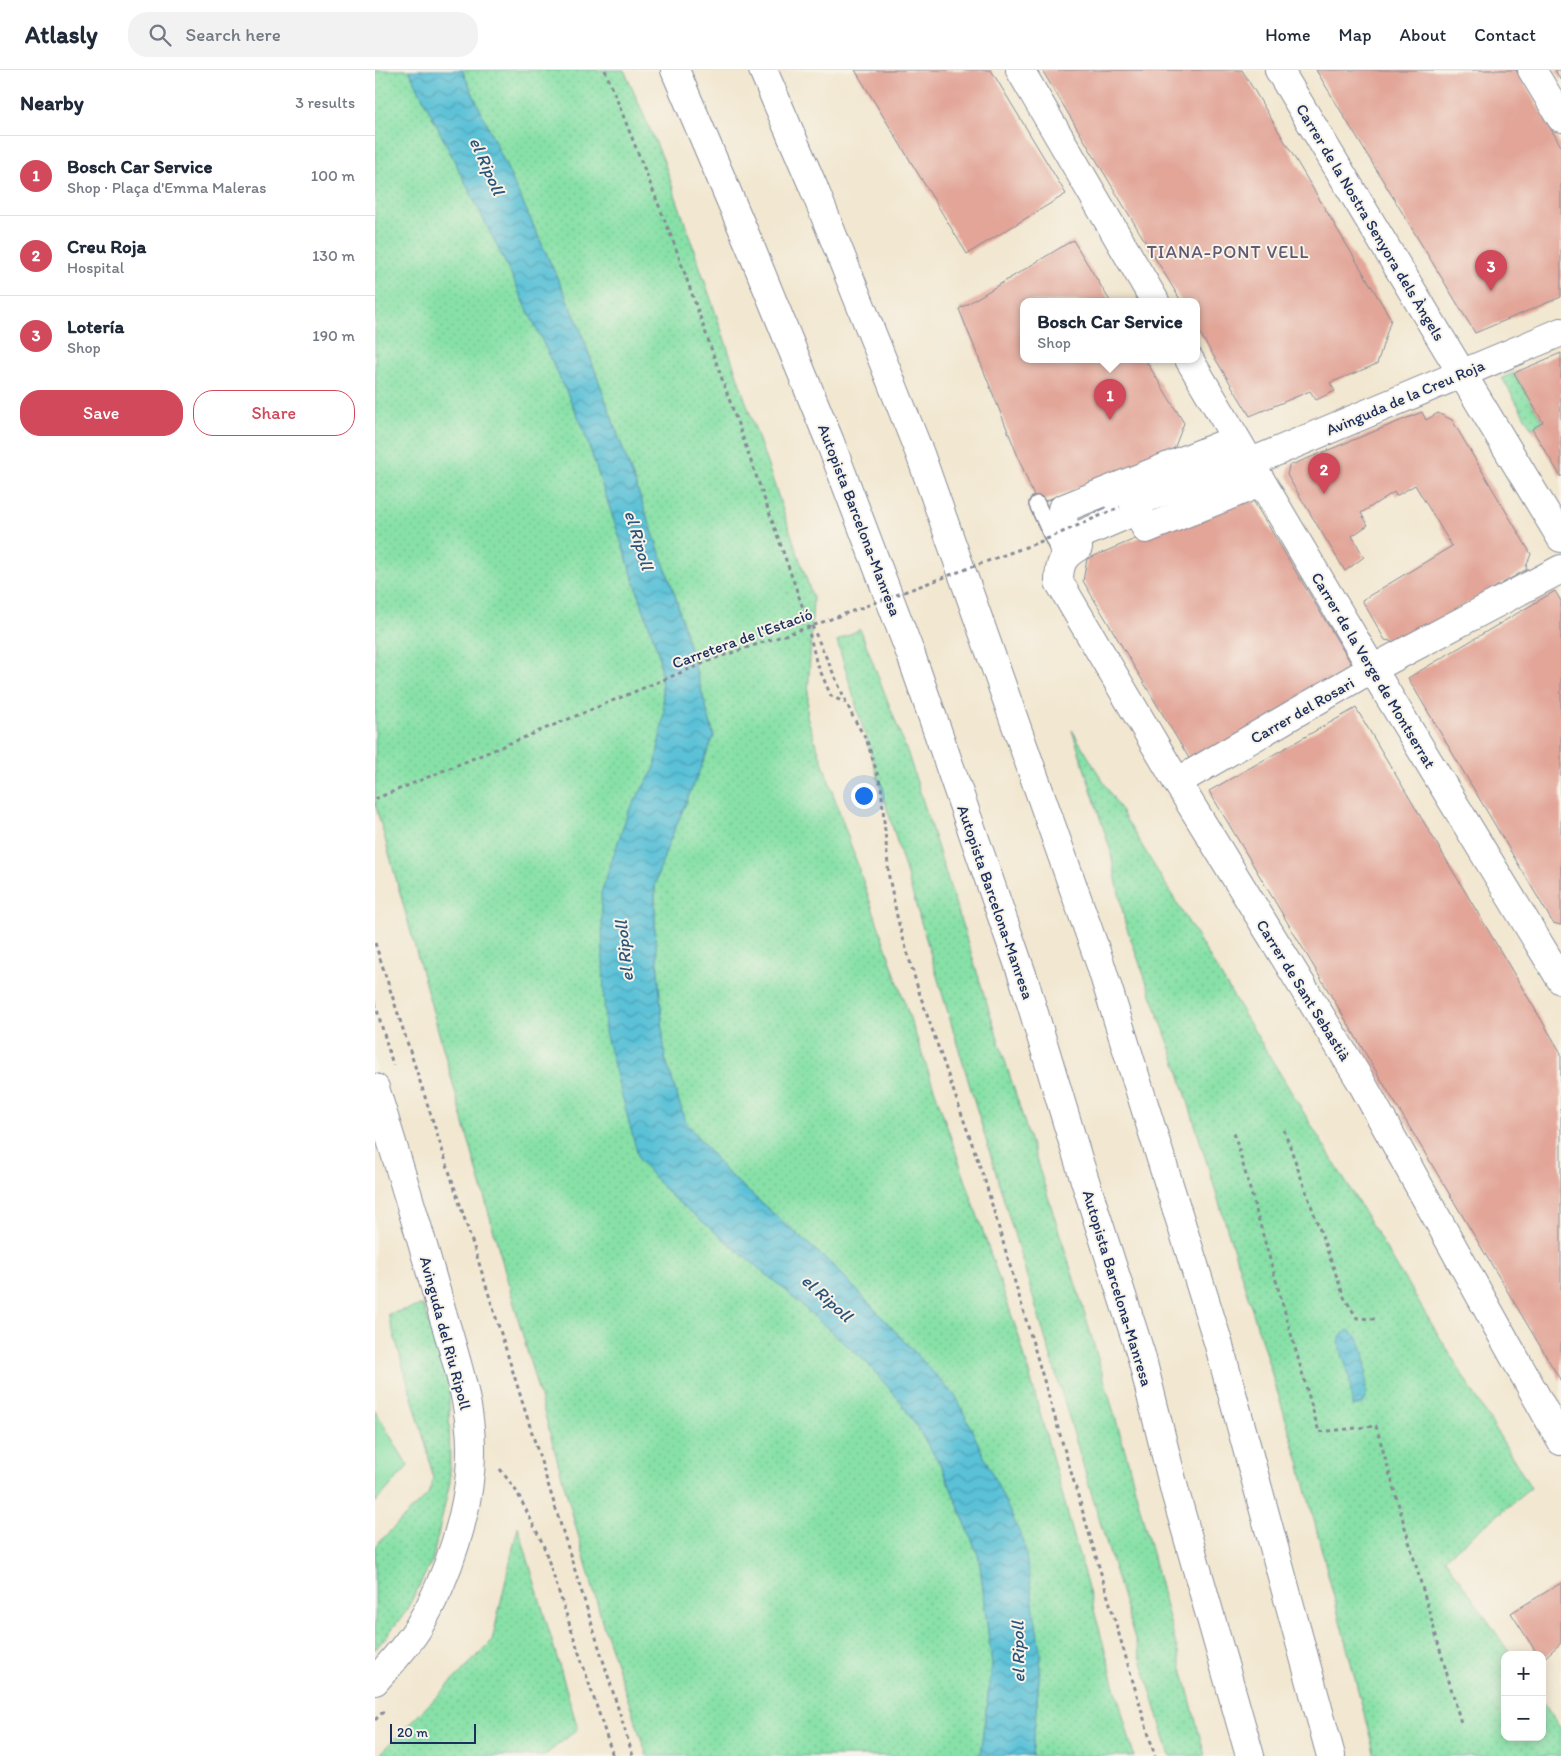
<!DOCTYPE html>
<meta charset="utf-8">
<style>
body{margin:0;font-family:Itim,sans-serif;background:#f2f2f3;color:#1f2937}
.controls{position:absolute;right:15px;bottom:15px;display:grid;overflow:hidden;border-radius:10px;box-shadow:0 2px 12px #0003}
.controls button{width:45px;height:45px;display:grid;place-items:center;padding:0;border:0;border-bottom:1px solid #e0e1e3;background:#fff;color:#1f2937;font:25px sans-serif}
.scale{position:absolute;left:15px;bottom:12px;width:86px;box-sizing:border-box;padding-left:5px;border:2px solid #1b2f5e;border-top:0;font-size:14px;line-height:18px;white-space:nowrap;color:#1b2f5e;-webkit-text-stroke:4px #f7f3e8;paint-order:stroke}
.you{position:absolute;left:488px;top:725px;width:18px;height:18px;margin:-12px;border:4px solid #fff;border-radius:50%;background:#1a73e8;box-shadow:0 0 0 8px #1a73e833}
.badge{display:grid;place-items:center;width:32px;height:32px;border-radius:50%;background:#d1495b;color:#fff;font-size:16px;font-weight:700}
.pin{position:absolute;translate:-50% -41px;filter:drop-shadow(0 1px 2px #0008)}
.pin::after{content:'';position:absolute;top:26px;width:18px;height:15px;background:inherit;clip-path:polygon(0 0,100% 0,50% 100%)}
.popup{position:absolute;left:645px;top:228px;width:180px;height:65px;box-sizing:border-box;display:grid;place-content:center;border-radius:10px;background:#fff;filter:drop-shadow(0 1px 4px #0005);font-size:16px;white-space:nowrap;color:#747a83}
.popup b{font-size:19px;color:#1f2937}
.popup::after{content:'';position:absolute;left:50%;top:100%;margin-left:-10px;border:10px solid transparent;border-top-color:#fff}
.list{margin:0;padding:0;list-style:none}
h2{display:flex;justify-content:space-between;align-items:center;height:65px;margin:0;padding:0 20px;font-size:21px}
h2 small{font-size:16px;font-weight:400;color:#747a83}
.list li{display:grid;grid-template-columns:32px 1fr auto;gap:15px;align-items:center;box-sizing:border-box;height:80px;padding:0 20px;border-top:1px solid #e0e1e3}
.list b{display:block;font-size:19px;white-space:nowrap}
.list p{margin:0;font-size:16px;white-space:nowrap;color:#747a83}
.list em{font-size:16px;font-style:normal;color:#747a83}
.actions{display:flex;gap:10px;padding:15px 20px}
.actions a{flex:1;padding:11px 0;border:1px solid #d1495b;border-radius:20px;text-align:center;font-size:18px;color:#d1495b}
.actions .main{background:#d1495b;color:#fff}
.icon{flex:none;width:28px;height:28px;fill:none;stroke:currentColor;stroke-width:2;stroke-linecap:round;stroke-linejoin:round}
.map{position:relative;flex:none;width:1186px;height:1686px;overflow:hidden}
header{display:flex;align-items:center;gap:30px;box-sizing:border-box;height:70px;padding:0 25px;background:#fff;border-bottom:1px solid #e0e1e3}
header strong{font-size:24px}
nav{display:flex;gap:28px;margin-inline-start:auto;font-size:18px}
.search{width:350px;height:45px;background:#f2f2f3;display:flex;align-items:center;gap:12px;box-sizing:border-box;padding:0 18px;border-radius:20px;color:#747a83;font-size:19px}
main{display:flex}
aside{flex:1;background:#fff}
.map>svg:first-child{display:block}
</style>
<header>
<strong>Atlasly</strong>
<div class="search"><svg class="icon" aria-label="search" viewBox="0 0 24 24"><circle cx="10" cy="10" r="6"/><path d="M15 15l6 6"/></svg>Search here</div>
<nav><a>Home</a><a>Map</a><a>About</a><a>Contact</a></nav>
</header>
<main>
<aside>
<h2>Nearby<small>3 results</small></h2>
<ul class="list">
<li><span class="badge">1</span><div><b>Bosch Car Service</b><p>Shop · Plaça d'Emma Maleras</p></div><em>100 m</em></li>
<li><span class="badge">2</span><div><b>Creu Roja</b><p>Hospital</p></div><em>130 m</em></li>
<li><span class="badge">3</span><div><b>Lotería</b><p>Shop</p></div><em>190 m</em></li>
</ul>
<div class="actions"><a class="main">Save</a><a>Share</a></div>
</aside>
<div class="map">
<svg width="1186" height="1686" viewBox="0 0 1186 1686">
<defs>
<pattern id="grass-dots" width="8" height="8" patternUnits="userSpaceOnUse" patternTransform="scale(1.25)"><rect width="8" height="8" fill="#87e1a7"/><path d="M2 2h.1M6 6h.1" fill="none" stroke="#74c192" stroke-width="1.8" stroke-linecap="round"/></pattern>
<pattern id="water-waves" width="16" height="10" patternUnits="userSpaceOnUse" patternTransform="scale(1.25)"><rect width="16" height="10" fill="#5ac1d7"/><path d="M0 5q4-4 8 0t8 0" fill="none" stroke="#4a9db2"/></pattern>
</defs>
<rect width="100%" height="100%" fill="#f7f3e8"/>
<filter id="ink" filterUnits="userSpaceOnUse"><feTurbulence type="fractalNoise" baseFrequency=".02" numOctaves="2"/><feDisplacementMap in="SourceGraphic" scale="10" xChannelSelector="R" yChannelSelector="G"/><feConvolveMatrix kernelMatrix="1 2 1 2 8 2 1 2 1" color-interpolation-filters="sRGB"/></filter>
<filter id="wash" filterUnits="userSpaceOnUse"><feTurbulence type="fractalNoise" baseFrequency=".0096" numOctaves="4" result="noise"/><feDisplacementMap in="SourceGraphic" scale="20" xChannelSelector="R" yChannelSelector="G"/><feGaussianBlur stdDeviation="1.12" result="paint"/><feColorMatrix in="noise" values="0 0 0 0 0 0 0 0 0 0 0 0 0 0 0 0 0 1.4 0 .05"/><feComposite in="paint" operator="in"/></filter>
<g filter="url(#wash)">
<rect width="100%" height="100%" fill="#f2e7d0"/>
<!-- grass -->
<g fill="url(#grass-dots)" stroke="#518882">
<path d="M0 0H34L131 194 207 355 284 585 289 642 280 698 253 742 294 1124 404 1215 492 1293 526 1332 568 1399 604 1487 617 1595 605 1686H272L229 1558 0 733Z"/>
<path d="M87 0H249L288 89 438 528 432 647 645 1270 759 1686H657L666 1587 582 1328 463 1200 350 1101 310 1051 291 991 290 993 280 859V814L293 775 339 666 300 525 203 253Z"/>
<path d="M1139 303 1168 352 1157 359 1127 308Z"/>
<path d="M485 559 533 684 706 1231 751 1384 830 1686H795L462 571Z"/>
<path d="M697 660 1156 1418 1070 1488 1136 1585H1130V1667H1167V1631L1186 1659V1686H1000L924 1392 802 996 750 853 735 779Z"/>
<path d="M48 1235 74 1316 75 1412 57 1491 30 1543 0 1580V1476L53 1424 58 1409 53 1383 13 1244Z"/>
<path d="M143 1456 203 1659 169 1686H3L117 1571Z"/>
</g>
<!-- pitch -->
<path fill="#87e1a7" stroke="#518882" d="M0 1340 33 1396 0 1433Z"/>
<!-- water -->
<g fill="url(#water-waves)" stroke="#3a789a">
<path d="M34 0H87L203 253 300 525 339 666 293 775 280 814V859L290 991 291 990 310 1051 350 1101 463 1200 582 1328 649 1472 666 1587 657 1686H605L617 1595 604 1487 568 1399 526 1332 492 1293 404 1215 294 1124 264 1090 230 962 226 823 253 742 280 698 289 642 284 585 207 355 131 194Z"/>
<path d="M973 1260C996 1270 990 1307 991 1329L988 1334 977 1336 974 1305 963 1272 966 1265Z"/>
</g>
<g id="blocks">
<!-- building -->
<g fill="#e2a598">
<path d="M480 0H616L691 124 592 184Z"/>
<path d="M667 0H867L1016 249 1002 294 955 313 960 321 941 330 935 321 875 346 821 257V231H806Z"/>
<path d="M941 0H1141L1186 76V227L1100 263Z"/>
<path d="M1180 0H1186V10Z"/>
<path d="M698 170 735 231H649V289H770L809 353 799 379 662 434 584 239Z"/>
<path d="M1186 283V407L1157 359 1168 352 1139 303Z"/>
<path d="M1047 342 1051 350 1063 343 1077 350 1156 484 1151 497 1152 499 1025 573 1010 570 987 530 1077 476 1040 415 1021 426 1019 422 986 443 993 455 977 466 989 487 970 501 912 405 914 396Z"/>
<path d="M873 422 980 600 818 695 708 511 712 489Z"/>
<path d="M1180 521 1186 531V855L1178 853 1033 608Z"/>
<path d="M981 638 1186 983V1311L834 721Z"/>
<path d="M1186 1513V1573L1167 1590V1585H1163L1136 1543Z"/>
</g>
</g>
</g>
<g filter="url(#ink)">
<use href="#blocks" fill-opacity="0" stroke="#868b97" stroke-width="1"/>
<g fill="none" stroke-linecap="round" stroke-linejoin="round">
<defs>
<path id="lane" d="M662 434 685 484"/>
<g id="street">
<path d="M645 0 780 231"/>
<path d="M904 0 1186 468"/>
<path d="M1157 0 1186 48"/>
<path d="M814 289 998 600 1186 910"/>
<path d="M754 419 771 459 875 417"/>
<path d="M760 432 749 446 691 471 687 439 849 374"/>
<path d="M745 437 874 393 1186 262"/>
<path d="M703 477C687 486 684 495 684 512L802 712 985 1010 1186 1371"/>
<path d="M802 712 984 606 1186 499"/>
</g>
<path id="secondary" d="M0 1018C23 1092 46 1167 67 1242 80 1286 97 1336 96 1382 96 1439 72 1510 43 1558 31 1577 15 1594 0 1611"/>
<g id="highway">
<path d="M300 0 375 176 455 372 536 585 649 910 704 1092 766 1285 800 1422 875 1686"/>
<path d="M388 0 438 116 545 384 725 893 843 1272 956 1686"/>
</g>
</defs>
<!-- lane casing -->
<use href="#lane" stroke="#868b97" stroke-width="18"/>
<!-- street casing -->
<use href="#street" stroke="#868b97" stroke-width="30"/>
<!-- secondary casing -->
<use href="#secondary" stroke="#868b97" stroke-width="30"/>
<!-- highway casing -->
<use href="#highway" stroke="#868b97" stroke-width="30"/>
<!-- path -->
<g stroke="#868b97" stroke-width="3" stroke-dasharray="4 4" stroke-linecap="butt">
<path d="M230 0 300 176 429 541 441 591 456 626 471 633"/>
<path d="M437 556 478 647 492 671 506 716 514 807 523 851 544 922 610 1111 780 1686"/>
<path d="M0 873 103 1190 258 1686"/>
<path d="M0 933 18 995"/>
<path d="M909 1060 969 1227 982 1248 1001 1249"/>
<path d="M859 1063 944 1362 1001 1356 1086 1653"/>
<path d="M125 1399 142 1422 168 1474 238 1686"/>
<path d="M0 1650 11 1639"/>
</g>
<!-- lane -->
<use href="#lane" stroke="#fff" stroke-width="15"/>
<!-- street -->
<use href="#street" stroke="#fff" stroke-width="28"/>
<!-- secondary -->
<use href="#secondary" stroke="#fff" stroke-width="28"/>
<!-- highway -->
<use href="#highway" stroke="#fff" stroke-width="28"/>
<!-- path-bridge -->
<path stroke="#868b97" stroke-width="3" stroke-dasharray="4 4" stroke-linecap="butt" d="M0 729 341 588 437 556 667 471 745 437"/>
</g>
</g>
<g text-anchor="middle" stroke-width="4" stroke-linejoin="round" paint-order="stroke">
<!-- street labels -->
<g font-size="16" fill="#1b2f5e" stroke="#f7f3e8">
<text transform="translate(996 152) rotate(59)" y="6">Carrer de la Nostra Senyora dels Àngels</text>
<text transform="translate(1030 327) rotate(-23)" y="6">Avinguda de la Creu Roja</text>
<text transform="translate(485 450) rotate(69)" y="6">Autopista Barcelona-Manresa</text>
<text transform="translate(367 568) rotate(-20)" y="6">Carretera de l'Estació</text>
<text transform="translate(999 600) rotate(59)" y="6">Carrer de la Verge de Montserrat</text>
<text transform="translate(927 640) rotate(-30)" y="6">Carrer del Rosari</text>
<text transform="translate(621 832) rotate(71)" y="6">Autopista Barcelona-Manresa</text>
<text transform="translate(929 920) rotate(58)" y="6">Carrer de Sant Sebastià</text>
<text transform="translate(743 1218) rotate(73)" y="6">Autopista Barcelona-Manresa</text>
<text transform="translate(71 1263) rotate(75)" y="6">Avinguda del Riu Ripoll</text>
</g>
<!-- water labels -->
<g font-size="18" font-style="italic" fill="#2b547c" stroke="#f7f3e8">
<text transform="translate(112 96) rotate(66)" y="6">el Ripoll</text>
<text transform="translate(264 470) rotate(73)" y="6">el Ripoll</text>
<text transform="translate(249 881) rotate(-96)" y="6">el Ripoll</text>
<text transform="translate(452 1228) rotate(42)" y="6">el Ripoll</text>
<text transform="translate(643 1582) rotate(-91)" y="6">el Ripoll</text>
</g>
<!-- neighbourhood labels -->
<g font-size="18" letter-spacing="1" fill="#615872" stroke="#f7f3e8">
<text x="853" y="188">TIANA-PONT VELL</text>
</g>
</g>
</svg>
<div class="controls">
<button>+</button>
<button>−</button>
</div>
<div class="scale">20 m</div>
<div class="you"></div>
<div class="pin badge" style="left:735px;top:350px">1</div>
<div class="popup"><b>Bosch Car Service</b>Shop</div>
<div class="pin badge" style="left:949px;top:424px">2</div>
<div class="pin badge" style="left:1116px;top:221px">3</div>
</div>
</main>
